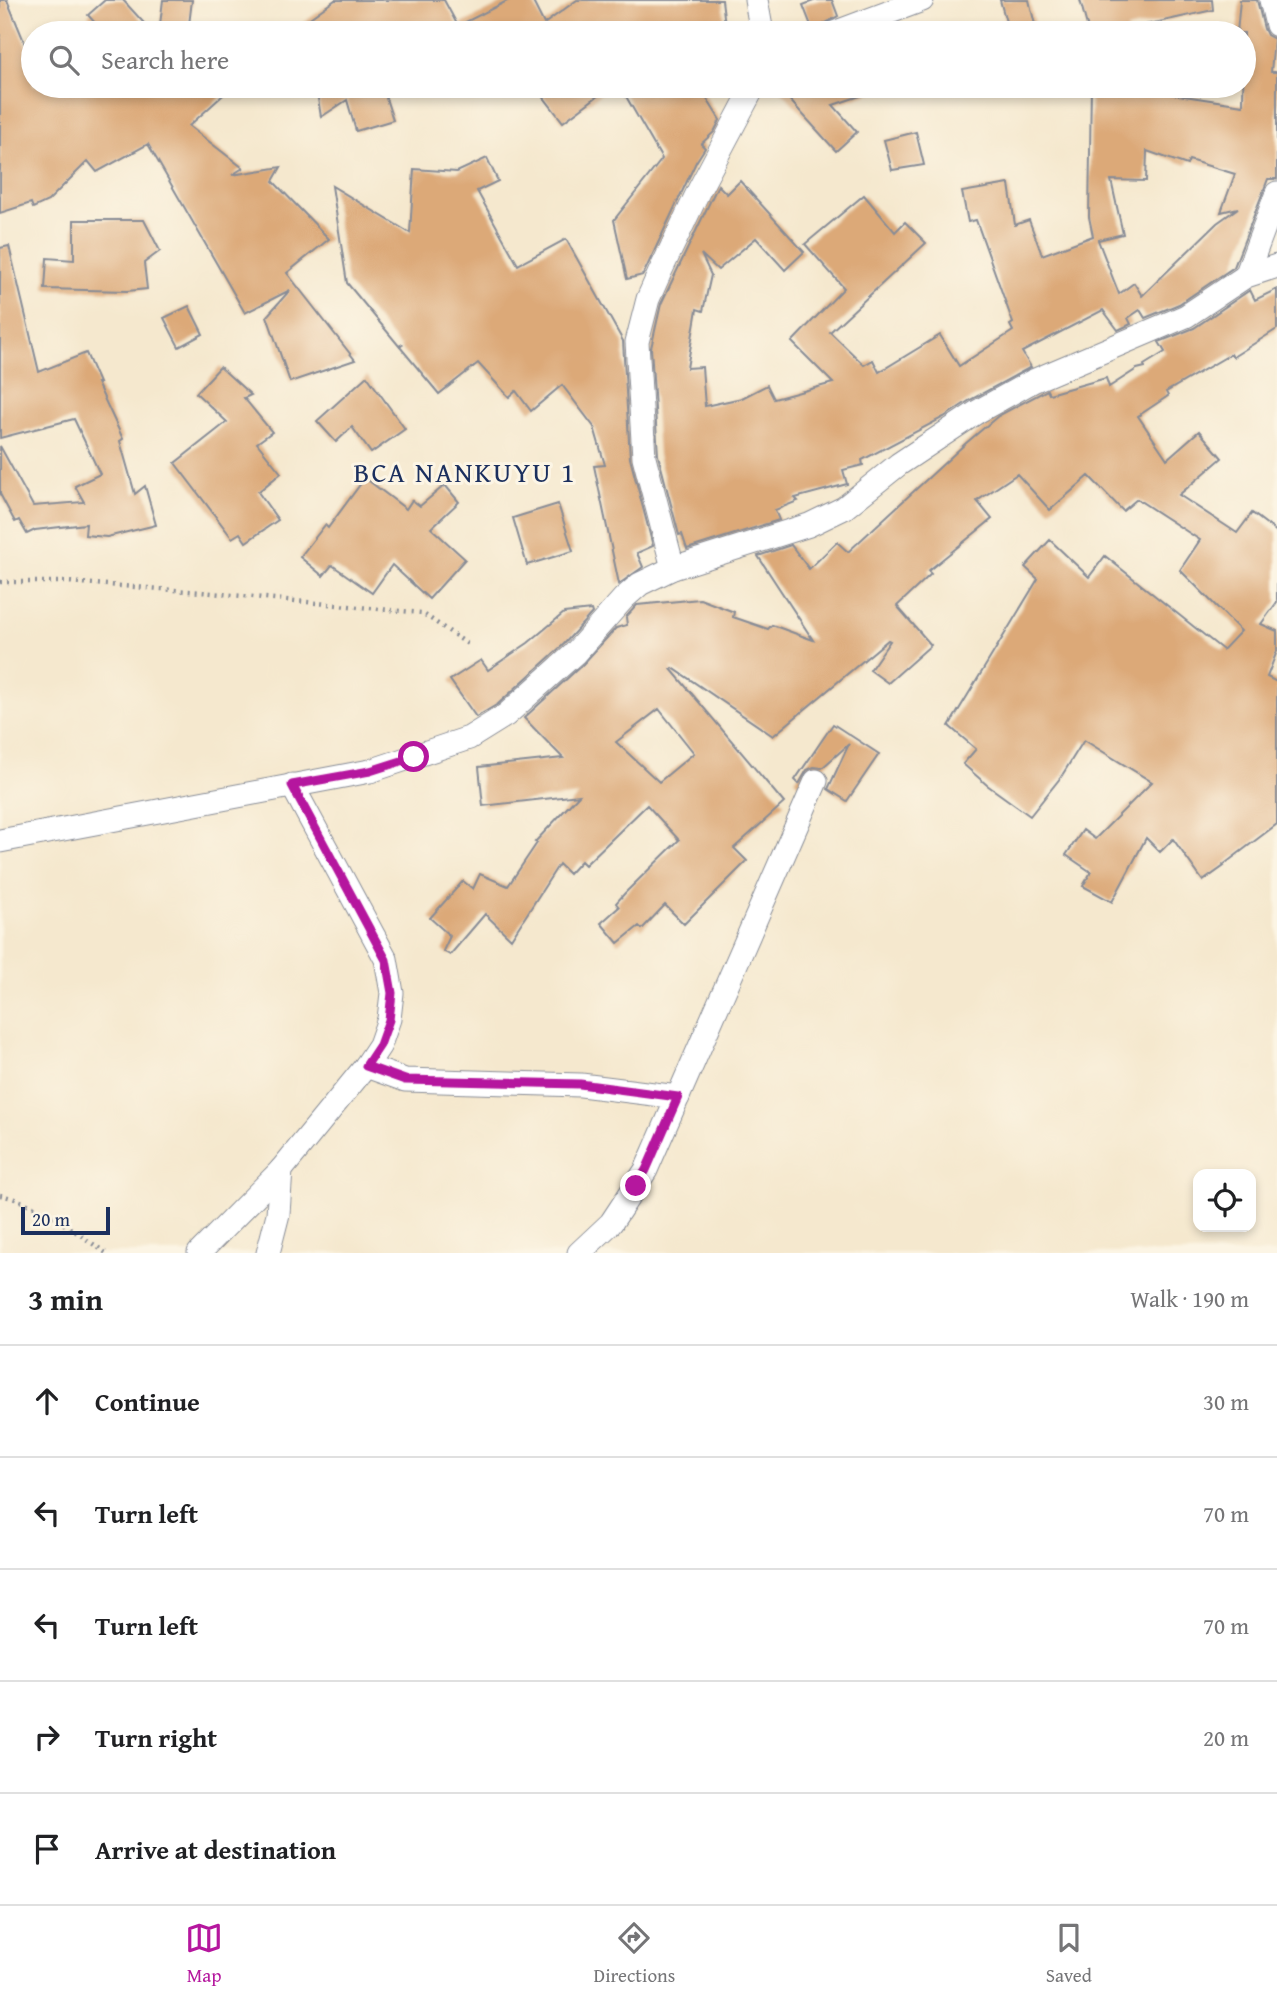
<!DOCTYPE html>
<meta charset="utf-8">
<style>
body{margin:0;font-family:"Gentium Book Plus",serif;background:#f6f6f6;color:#202124}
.controls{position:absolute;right:21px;bottom:21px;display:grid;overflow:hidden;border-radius:14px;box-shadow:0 4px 10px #0003}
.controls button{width:63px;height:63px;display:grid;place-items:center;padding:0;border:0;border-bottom:2px solid #e0e0e0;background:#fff;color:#202124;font:35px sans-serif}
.scale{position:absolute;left:21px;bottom:18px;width:89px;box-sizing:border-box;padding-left:7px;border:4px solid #1b2f5e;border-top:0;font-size:19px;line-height:24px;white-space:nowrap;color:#1b2f5e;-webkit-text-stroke:5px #fcf5e5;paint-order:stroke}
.stop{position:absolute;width:21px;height:21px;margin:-16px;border:5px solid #b5179e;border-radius:50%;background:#fff}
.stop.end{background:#b5179e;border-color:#fff;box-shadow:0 2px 7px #0008}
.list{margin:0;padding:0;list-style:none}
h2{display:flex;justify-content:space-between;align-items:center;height:91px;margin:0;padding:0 28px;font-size:30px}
h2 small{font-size:23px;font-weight:400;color:#757577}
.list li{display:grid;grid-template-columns:46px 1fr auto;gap:21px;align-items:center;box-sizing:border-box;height:112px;padding:0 28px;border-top:2px solid #e0e0e0}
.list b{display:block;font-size:26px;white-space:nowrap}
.list em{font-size:23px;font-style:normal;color:#757577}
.icon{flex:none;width:38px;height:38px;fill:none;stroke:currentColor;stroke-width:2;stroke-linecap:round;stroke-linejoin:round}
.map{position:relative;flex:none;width:1277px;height:1253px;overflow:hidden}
.search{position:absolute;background:#fff;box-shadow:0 4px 10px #0003;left:21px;right:21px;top:21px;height:77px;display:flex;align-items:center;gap:18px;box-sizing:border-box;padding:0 24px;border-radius:38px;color:#757577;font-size:26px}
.sheet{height:651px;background:#fff}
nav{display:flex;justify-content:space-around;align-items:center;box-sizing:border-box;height:98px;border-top:2px solid #e0e0e0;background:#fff;font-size:19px;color:#757577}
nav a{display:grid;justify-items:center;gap:4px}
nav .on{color:#b5179e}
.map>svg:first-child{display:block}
</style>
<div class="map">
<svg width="1277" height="1253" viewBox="0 0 1277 1253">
<rect width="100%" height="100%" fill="#fcf5e5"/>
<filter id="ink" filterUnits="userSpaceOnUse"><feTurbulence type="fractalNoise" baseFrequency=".0143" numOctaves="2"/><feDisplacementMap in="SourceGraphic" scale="14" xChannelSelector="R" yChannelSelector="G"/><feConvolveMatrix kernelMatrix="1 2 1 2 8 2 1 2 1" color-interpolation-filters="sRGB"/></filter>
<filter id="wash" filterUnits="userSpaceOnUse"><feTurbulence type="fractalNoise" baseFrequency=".00686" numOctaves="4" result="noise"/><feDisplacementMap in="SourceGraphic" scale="28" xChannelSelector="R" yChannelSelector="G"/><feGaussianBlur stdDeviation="1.57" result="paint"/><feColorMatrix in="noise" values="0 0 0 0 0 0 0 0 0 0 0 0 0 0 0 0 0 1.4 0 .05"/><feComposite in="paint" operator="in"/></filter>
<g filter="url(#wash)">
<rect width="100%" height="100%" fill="#f5e8ce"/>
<g id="blocks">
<!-- building -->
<g fill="#dca978" fill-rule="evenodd">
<path d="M0 0H7L33 63V86H233L189 126 243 168 232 175 281 167 273 181 329 239 287 273 355 360 290 382 267 316 290 290 245 313 148 144 97 172 88 161 48 201 33 208 31 203 0 213Z"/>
<path d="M105 0H123L153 33H104L88 15Z"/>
<path d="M163 0H192L188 33H159Z"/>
<path d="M335 0H444L458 26 509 0H532L544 24 577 0H722L726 33H289Z"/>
<path d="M816 0H832L838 16 824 24 820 33H814L803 5Z"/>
<path d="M1000 0H1029L1037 33H1009Z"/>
<path d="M1080 0H1212L1213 10 1127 29 1128 33H1089Z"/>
<path d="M1240 0H1257L1264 29 1267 35 1274 39 1271 72H1277V179H1268L1234 267 1179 304 1145 318 1140 310 1128 318 1131 324 1118 330 1103 310 1022 352 1031 367 970 400 944 417 862 460 863 465 843 470 847 484 795 498 798 501 775 510 779 520 687 549 682 534 679 535 658 455 651 348 661 304 718 185 727 194 740 181 804 252 785 270 756 238 718 270 701 254 711 275 703 311 697 309 687 368 702 367 705 406 742 398 767 385 774 399 833 383 792 342 844 288 805 244 864 195 895 232 905 222 926 243 830 332 864 365 873 360 879 372 940 335 959 366 1013 331 1010 325 1013 323 976 220 968 222 962 192 1009 184 1015 225 1029 220 1042 255 1093 236 1089 217 1091 86H1172L1171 94 1243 105 1244 33H1237ZM1147 151 1187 165 1189 160 1235 174 1221 212 1238 208 1217 223 1142 296 1134 283 1119 294 1098 240 1123 234 1111 180 1146 181Z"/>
<path d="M316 86H382L393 120 356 131 347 100 321 117Z"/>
<path d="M535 86H611L563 122Z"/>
<path d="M620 86H699L720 120 714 132 701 144 705 148 696 162 643 275 627 279 614 220 662 159Z"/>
<path d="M777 86H878V90L833 105 857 132 836 151Z"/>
<path d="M916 132 924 165 892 170 884 140Z"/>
<path d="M487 158 498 181 477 191 518 265 566 239 623 341 630 458 653 546 637 553 643 567 619 584 594 466 605 465 594 427 562 385 531 411 516 391 509 397 478 363 439 394 400 347 403 344 399 346 347 283 332 186 410 233 414 169 457 172Z"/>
<path d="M74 220H144L160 251 144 263 147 289 127 291 45 289 47 258 74 260Z"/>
<path d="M9 246 39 372 86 353 99 383H97L123 439 120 441 135 494 145 486 156 525 107 537 85 535 86 524 35 530 27 534 19 520 15 522 0 494V446L33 506 84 502 75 486 100 474 74 419 0 438V248Z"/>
<path d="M1277 289V329L1233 357 1231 354 1166 392 1168 396 1138 416 1167 459 1199 431 1222 458 1179 495 1237 533 1252 513 1277 532V602L1261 624 1277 631V651L1267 677 1277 682V824L1223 865 1224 866 1203 881 1173 839 1160 852 1146 838 1112 902 1083 886 1091 872 1066 855 1083 830 1095 839 1152 782 1084 740 1061 777 1030 816 987 785 963 764 976 749 949 726 1038 579 1025 567 1050 540 1089 577 1105 556 1223 650 1241 631 1180 570 1200 540 1137 499 1123 511 1089 476 1050 510 1017 474 977 501 992 519 928 571 931 574 897 606 931 645 888 683 870 670 890 641 888 640 773 736 673 668 671 669 784 803 734 848 747 861 684 924 665 905 642 929 639 926 618 943 601 923 619 907 616 903 625 893 679 840 647 805 585 865 581 861 569 874 559 864 511 939 485 914 450 955 443 951 450 936 430 918 463 881 473 889 480 874 508 886 537 843 535 842 579 795 483 806 479 767 563 758 524 718 583 664 616 628 627 625 626 617 637 605 700 599 734 612 733 617 768 629 772 625 813 640 758 556 791 545 809 569 837 542 848 552 965 444 998 416 1047 390 1049 394 1106 378 1109 387 1137 369 1145 367 1144 365 1165 352 1159 342 1194 328 1250 290 1255 300ZM659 709 694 753 659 782 616 742Z"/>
<path d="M189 306 203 334 179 347 164 318Z"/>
<path d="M220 367 251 395 244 398 272 432 257 443 281 473 258 492 278 520 246 542 240 533 232 538 175 463 227 422 196 393Z"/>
<path d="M367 376 405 429 371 453 352 427 336 442 317 421Z"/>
<path d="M365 478 406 509 412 500 420 506 445 485 459 502 431 528 465 559 429 599 392 565 372 593 332 565 323 576 300 557 325 525 328 528Z"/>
<path d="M558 504 573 551 527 565 513 518Z"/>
<path d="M591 610 592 613 564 644 498 704 476 717 450 680 481 660 488 670 528 643 564 613Z"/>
<path d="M833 724 879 754 847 801 828 789 849 744 822 768 814 767 807 770 799 784 795 780Z"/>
</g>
</g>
</g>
<g filter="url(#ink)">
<use href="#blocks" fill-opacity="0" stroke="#888c96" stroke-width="2"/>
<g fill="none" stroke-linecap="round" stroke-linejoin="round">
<defs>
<g id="street">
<path d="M756 0 762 33"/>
<path d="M1271 0 1277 25"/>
<path d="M834 33 922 0"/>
<path d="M1246 276 1277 193"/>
<path d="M673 568 644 457 637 342 648 299 660 272 699 190 754 86"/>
<path d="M0 841 370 771 469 738 506 715 574 654 624 598 640 584 673 568 809 525 844 508 899 464 977 412 1033 381 1186 316 1246 276 1277 266"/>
<path d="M366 1066 405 1080 581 1085 678 1097"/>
<path d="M199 1253 281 1170 366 1066 380 1045 389 1019 392 993 386 959 292 785"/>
<path d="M268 1253 278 1214 281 1170"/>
<path d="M579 1253 611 1223 646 1170 816 781"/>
</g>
</defs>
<!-- street casing -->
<use href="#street" stroke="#888c96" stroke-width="25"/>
<!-- path -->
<g stroke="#888c96" stroke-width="4.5" stroke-dasharray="2 5" stroke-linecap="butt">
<path d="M0 582H68L201 592 422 613 469 645"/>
<path d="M0 1195C39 1203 74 1231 106 1253"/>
</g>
<!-- street -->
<use href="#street" stroke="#fff" stroke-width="23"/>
</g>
</g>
<g fill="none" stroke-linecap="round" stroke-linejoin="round" filter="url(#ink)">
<!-- route -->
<path stroke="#b5179e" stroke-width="9" d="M414 757 370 771 292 785 386 960 392 993 389 1020 380 1045 366 1066 405 1080 580 1084 678 1097 646 1170 636 1186"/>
</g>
<g text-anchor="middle" stroke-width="6" stroke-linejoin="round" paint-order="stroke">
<!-- quarter labels -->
<g font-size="28" letter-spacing="2" fill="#1b2f5e" stroke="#fcf5e5">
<text x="465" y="482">BCA NANKUYU 1</text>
</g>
</g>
</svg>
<div class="controls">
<button><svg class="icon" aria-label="locate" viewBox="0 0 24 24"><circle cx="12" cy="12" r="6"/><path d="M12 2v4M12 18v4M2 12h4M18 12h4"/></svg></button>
</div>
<div class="scale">20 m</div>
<div class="stop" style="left:414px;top:757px"></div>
<div class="stop end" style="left:636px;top:1186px"></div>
<div class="search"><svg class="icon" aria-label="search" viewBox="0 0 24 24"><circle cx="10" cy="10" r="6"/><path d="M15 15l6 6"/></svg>Search here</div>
</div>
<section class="sheet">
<h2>3 min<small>Walk · 190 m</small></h2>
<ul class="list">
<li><svg class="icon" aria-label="ahead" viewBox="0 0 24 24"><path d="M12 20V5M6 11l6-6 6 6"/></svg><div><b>Continue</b></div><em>30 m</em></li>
<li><svg class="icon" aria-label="left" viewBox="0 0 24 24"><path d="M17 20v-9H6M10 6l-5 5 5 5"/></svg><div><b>Turn left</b></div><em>70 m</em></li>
<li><svg class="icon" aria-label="left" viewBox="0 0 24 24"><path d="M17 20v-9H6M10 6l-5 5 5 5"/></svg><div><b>Turn left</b></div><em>70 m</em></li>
<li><svg class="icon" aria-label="right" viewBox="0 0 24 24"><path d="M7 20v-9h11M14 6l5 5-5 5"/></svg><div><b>Turn right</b></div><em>20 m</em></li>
<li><svg class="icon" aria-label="arrive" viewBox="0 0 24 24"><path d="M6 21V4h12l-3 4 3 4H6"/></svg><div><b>Arrive at destination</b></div></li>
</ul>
</section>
<nav>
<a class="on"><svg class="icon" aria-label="map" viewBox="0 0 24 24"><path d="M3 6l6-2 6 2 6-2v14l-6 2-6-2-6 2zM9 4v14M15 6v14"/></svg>Map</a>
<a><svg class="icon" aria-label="directions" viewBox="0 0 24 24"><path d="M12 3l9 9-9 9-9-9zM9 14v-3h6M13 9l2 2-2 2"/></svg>Directions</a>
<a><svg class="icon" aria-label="saved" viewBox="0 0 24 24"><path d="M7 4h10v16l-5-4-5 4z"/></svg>Saved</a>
</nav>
